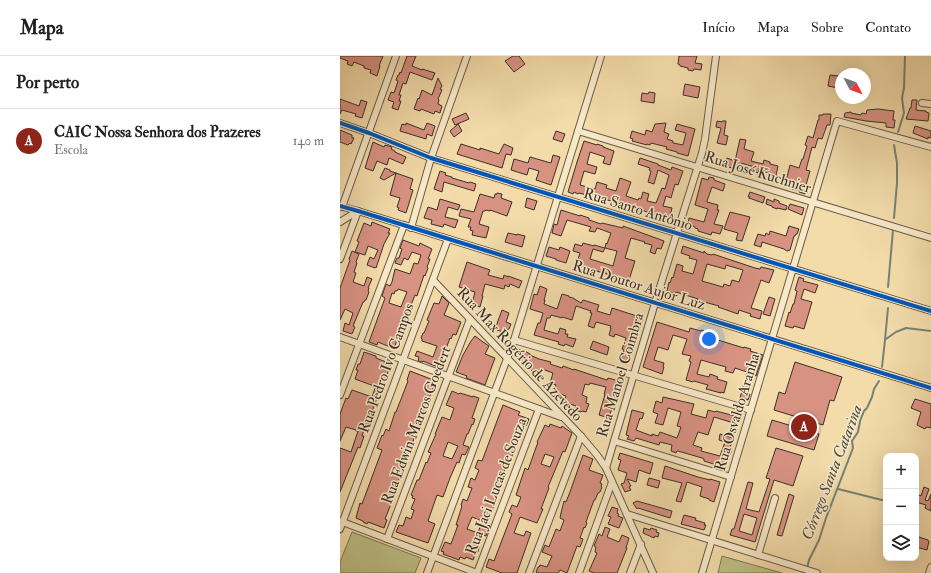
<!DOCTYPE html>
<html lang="pt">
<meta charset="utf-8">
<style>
body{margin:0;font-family:"IM FELL Double Pica",serif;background:#f2f2f2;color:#202124}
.controls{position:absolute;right:12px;bottom:12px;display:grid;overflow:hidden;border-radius:8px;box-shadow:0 4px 16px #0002}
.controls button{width:36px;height:36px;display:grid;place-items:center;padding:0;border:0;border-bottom:1px solid #e0e0e0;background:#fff;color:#202124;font:20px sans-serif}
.compass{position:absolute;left:495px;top:12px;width:36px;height:36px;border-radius:50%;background:#fff;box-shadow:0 4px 16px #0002;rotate:131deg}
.you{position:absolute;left:369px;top:283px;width:14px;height:14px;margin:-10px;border:3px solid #fff;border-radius:50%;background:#1a73e8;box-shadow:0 0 0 6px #1a73e833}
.badge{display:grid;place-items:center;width:26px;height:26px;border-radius:50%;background:#8f2418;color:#fff;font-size:13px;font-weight:700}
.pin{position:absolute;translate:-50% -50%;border:2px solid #fff;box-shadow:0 1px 4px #0006}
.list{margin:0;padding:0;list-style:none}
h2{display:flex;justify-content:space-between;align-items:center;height:52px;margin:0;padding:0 16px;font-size:17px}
h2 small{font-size:13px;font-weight:400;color:#757577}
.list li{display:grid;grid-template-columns:26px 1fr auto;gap:12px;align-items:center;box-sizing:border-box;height:64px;padding:0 16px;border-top:1px solid #e0e0e0}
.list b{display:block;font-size:15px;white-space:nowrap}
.list p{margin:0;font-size:13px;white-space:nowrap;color:#757577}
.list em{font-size:13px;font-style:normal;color:#757577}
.icon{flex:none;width:22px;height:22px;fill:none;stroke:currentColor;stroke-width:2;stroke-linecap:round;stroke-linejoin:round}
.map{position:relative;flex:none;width:591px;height:517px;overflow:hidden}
header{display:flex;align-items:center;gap:24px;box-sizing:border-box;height:56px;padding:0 20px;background:#fff;border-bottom:1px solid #e0e0e0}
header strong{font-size:19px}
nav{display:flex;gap:22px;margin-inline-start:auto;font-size:14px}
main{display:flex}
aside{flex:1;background:#fff}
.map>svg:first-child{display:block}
</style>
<header>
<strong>Mapa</strong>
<nav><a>Início</a><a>Mapa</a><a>Sobre</a><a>Contato</a></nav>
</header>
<main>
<aside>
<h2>Por perto<small></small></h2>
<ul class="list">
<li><span class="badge">A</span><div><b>CAIC Nossa Senhora dos Prazeres</b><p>Escola</p></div><em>140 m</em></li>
</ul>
</aside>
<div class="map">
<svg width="591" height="517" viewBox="0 0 591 517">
<rect width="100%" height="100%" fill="#f3dbaa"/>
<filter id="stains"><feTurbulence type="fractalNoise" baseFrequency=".005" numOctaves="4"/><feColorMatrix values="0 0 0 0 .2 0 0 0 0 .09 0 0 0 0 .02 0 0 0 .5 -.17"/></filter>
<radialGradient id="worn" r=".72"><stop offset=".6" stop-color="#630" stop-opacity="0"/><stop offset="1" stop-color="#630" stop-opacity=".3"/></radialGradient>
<!-- green -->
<g fill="#bebf86" stroke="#7c7856">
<path d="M12 476 81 502 75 517H0V506Z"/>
<path d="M382 500 442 517H378Z"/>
</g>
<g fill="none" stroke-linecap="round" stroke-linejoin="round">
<!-- stream -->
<g stroke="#758377" stroke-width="2">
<path d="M558 76 564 57 562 42 564 32 565 0"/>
<path d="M554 89 557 107V127L554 162"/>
<path d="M548 231 553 174"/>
<path d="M546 283 556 276 566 272 591 275"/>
<path d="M542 311 545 284 548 252"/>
<path d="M498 433 546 445"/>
<path d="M466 517 469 504 479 484 486 462 513 392 512 385 518 376 520 365 524 355 527 352 532 341 534 333 539 325"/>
</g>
</g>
<!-- building -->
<g fill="#d89282" stroke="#3b3027" fill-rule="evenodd">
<path d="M0 0H43L39 10H40L37 20 30 17 31 14 24 12V10L14 6 12 10 7 8 8 5 0 2Z"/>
<path d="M67 0H76L72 10 82 14V13L95 17 92 24 70 16 66 28 63 27 59 39H61L59 45H61L58 54 52 52 54 46 48 44 51 36 54 37 58 25 56 24 58 19H59L60 16 61 17Z"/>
<path d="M173 0H179L185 8 174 16 165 5Z"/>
<path d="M339 0H357L355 7 362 8 361 14 354 13 353 15 348 14V12L340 10V9L338 8Z"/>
<path d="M490 19 499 20 498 32 488 30Z"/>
<path d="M98 22 102 30 100 33 102 34 98 43 99 44 98 48 102 50 100 57 95 55 94 58 81 53 80 55 74 53 78 42 79 43 82 34 92 39Z"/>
<path d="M345 28 360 31 358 42 343 39Z"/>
<path d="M309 36 315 37 314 47 301 45 302 37 308 38Z"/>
<path d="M0 43 19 50 21 44 27 46 22 62 15 60 16 58 2 54 0 58Z"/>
<path d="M572 44H577L576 54 586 55V56L589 57 588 65 566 63 570 52H571Z"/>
<path d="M538 53 554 55 553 64H555L554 72 546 71V67L526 65 504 61 505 57 511 56V57L521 59 522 57 526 58 527 54Z"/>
<path d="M126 57 129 63 115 69 112 63Z"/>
<path d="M483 58H491L490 69H487L482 83 478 82 475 92 472 91 466 114 470 115 466 129 468 130 465 138 459 136 460 135 452 133 453 131 445 129 450 109 459 112 462 103H463L467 90 465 89 468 80 473 82 478 64H479V59H483Z"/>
<path d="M377 65 382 66V65H386L384 79 388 80 386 89 377 87 381 72 376 71Z"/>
<path d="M66 67 84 74 87 67 95 70 92 80 87 78 86 83 60 75 62 68 66 69Z"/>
<path d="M326 67 324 76 329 78 327 83 333 85V87L343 89 346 77 335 74 337 68 355 73 348 100 337 97V96L326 93 327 91 311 87 310 89 307 88V89L292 85 293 83 290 82 292 75 305 79 306 74 312 76 315 68Z"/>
<path d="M118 68 122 75 114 81 110 75Z"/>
<path d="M575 70 591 75V82L588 81V83L573 77Z"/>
<path d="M0 74 12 79V82H14L11 88 10 87 8 89 0 86Z"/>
<path d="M216 75 225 78 222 86 213 83Z"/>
<path d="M400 83 406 84 404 93 414 96 411 105 423 108 424 104 430 106V108L438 110 435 124 428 121 429 117 419 114 418 117 413 115 414 111 401 107 399 114 385 110 387 102 395 105Z"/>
<path d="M244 85 257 89V88L263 90V91L274 95 270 109 263 107 265 101 250 96 247 108 257 111 255 118 244 115 240 129 255 133 257 126 267 129 266 132 276 135 280 122 291 126 286 140 298 144 299 142 301 143 303 136 309 138 307 145 316 147 322 132 325 133 329 119 318 114 314 128 308 126 311 115 309 114 310 112 298 108 300 102 318 108V109L331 114 332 111 343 115 338 129 335 128 331 142 326 140 323 150 332 152 329 164 320 161 321 160 301 154V157L295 155 296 152 264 143 265 142 252 138 251 140 239 137 238 138 234 136 233 138 228 136 237 106Z"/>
<path d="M33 86 44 91 45 89 52 91 51 93 55 95V96L66 101 63 108 49 102 47 109 37 105 33 115 25 112Z"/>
<path d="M121 88 140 94V92L159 98 164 88 173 92 171 99 166 98 162 112 117 98Z"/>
<path d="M213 99 220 101 211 129 196 124 199 115 189 112 187 119 171 114 174 103 188 107 190 101 211 107Z"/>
<path d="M45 112 50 114V115L56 117 44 124 40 122Z"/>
<path d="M100 115 106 117 105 119 112 121V122L129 127 130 126 136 128 134 135 104 126 102 136 94 133Z"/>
<path d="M56 117 73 123 70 133 73 134 66 157 58 154 59 152 57 151 60 142 50 139Z"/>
<path d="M369 121 374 122V124L385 128 383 135 372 131 367 145V146L378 149 377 154H379L374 168 383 170 380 178 372 176 371 179 358 175V173L355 172V171L348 168 349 162 364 166 368 153 355 149 362 122 368 124Z"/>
<path d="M410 136 425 141 423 147 409 142 410 141H408Z"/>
<path d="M157 137 162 138 161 142 172 146 167 160 150 154V155L146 154 145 155H143L139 168 149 171 146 182 132 179 133 175 130 174 131 171H128L131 163 119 160 121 153 134 156 140 138 154 142 155 138H157Z"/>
<path d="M187 142 197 145 194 154 185 151Z"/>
<path d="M100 143 120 149 118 154 108 151 105 161 118 164 115 172 104 168 103 171 91 168 92 164 84 162 88 151 97 154Z"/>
<path d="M427 143 434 146V143L439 145V147L447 150 446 154 437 152V153L432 151V150L426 148Z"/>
<path d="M450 148 464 152 462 159 448 153Z"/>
<path d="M221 154 240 160V159L249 162V164L261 168 262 167 283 172V170L324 185 321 193 317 192 315 198 310 196 312 189 304 187 305 186 291 182 285 202 295 205 289 224 277 221V223L269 221 270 219 236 209 240 197 233 195 235 188 242 190 243 187 254 190V189L265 192 266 187 267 188 271 177 257 172 255 176 249 175 251 171 227 164 221 180 212 177 214 168 217 169ZM265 192 277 195 273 210 250 203 253 193 263 196Z"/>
<path d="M390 156 410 161 402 185 396 184 398 177 384 173Z"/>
<path d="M32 166 50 173 48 177H50L44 188 36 212 35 211V212L27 209 30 201 34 203 38 194 28 190 25 199 15 196 19 186 17 185 24 167 31 170Z"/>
<path d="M449 170 459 173 457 178H456L455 180H454L450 194 447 195 444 193 422 186 421 191 414 189 418 178 425 180 426 177 429 179 430 175 446 180Z"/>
<path d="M168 177 177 179V178L185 180 182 191 165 186Z"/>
<path d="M63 184 79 190 80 187 92 193 88 203H90L87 211 88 212 85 220 84 219 77 240 75 239 54 292 50 290V291L38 286 37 289 29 286 45 242 42 240 46 228 50 230 52 226 55 213 70 218 74 207 78 208 81 199 72 196 68 204 64 202 61 209 55 207 57 202H59L62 193 60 192ZM58 233 67 236 61 251 49 247 52 237 54 238 55 235H57Z"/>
<path d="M343 190 364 197V195L367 198 372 199 373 198 415 212 420 213 421 211 434 214 429 227 421 224 411 252 422 255 420 263 410 260 411 258 399 254 398 258 378 251 379 250 357 244 358 243 336 236 335 238 327 235 329 226 330 227 332 221 333 222 337 208 343 210 342 215 353 218 357 204 349 202 350 200 341 197ZM367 208 385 213 386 209 403 214 399 226 392 224 390 230 384 228 383 231 362 225Z"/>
<path d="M209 191 219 194 220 191 230 195 226 207 216 204V203L206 200Z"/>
<path d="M12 195 19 198 16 206 17 207 14 216 16 217 13 226 24 230 27 221 32 223 28 232H29L28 235 29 236 26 244H25L24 246H23L13 270 15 271 12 278 3 275 5 267 9 269 13 257 5 253 0 264V232L10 204 9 203Z"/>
<path d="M127 206 150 214 148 219 163 223 164 219 168 221V220L182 225 179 232 170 228 169 231 165 229 164 233 145 228 142 240H143L140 251 132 248 135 236 119 231Z"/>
<path d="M459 221 464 223 463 225 478 229 475 237 464 233 461 243 472 246 464 273 454 270 453 272 445 270 449 256 450 257 453 248H454L457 235 455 234Z"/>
<path d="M200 230 207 233 204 244H205L204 248 217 253 222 238 229 240V241L233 242 241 247 243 244 259 249 257 255 270 259 272 252 303 262 299 274 296 273 290 291 292 292 287 308 280 306 284 294 282 293 286 282 275 278 274 281 269 279 271 272H270L271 270 256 266 254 272 248 270 252 257H250L251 255 236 250 232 264 222 261V262L211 259 210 262H207L204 274 218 278 220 272 226 274 225 278H228L227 281 236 283 233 291 225 288 224 290 218 288 219 286 194 279 198 267H200L203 257 190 253 194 238 197 239Z"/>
<path d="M102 240 109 247 104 259 121 266 116 279 113 278 111 283 110 282 101 306 102 307 100 312 83 305V306L78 305 79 301 75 300 77 295 93 301 97 290 82 285V283L81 282 83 277H84L89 265 87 264 94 247 99 248Z"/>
<path d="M429 241 435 243 430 260 423 258Z"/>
<path d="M162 254 169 257 166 266 171 268 169 273H168L165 277 155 273Z"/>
<path d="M317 266 349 276 350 272 361 275V274L366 275 370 277 368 281 404 292V291L411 293 410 295 423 299 416 320 414 319 408 338H410L408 344 400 342 407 316 395 312 393 317 385 315 386 311 361 304 357 318 369 321 370 318 378 321 377 323 387 326 384 337 381 336V337L366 333 368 329 354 325 353 326 346 324 351 306 349 305 351 300 342 298 347 283 333 279 328 294 318 291 314 304 324 307 323 311H324L322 318 303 311Z"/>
<path d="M135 280 143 286 149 290 145 298 155 302 145 329 126 322 127 320 116 316 123 299 131 285Z"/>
<path d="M253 285 269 291 267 299 250 293Z"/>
<path d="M178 293 185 296V295L190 298V299L199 303 211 306 210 308 222 312 223 310 234 314V313L267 324 268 322 283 326 280 335 277 334 269 362 259 359 265 338H264L266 331 250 327 249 329 245 328 242 339 247 341 246 347 249 348 246 356 242 355 241 356 235 354 236 350 224 346 226 340 214 336 216 329 210 327 213 317 202 313 199 322 183 306V307L175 299Z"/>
<path d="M24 296 36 300V302L51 308 42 333 15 323 18 314H16L18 308H20Z"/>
<path d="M455 306 502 321 494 345 490 344 483 369 434 354 439 336 445 338Z"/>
<path d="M70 315 96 325 87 347 88 348 83 362H82L75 380 50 448H51L45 463 47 464 44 472 28 466 27 468 23 466V465L16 462 20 447 22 448 42 394 37 392 42 379 43 380 46 373 49 375 55 356H56L68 325 67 324Z"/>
<path d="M35 332 40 334 31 358H32L28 369 26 368 22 380H24L20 392 18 391 0 436V392L11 396 18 375H16V374L6 371 0 385V358L6 342 8 343 12 334 32 341Z"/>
<path d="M112 335 119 338 120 337 133 341V340L139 342 132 362 135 363 133 369 132 368 128 378H127L123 389 129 391 125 399 122 398 119 407 117 406 110 422 103 441 97 439 88 465 95 468 88 487 56 476 59 469 63 470 66 461 71 463 74 454 71 453 75 443 72 442 73 440 71 439 77 424H79L86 406 87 407 91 397 88 396 96 378H95L102 361 110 364 114 352 106 349ZM108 386 118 390 112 403 103 400Z"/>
<path d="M323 341 354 348 351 358 366 362 368 354 375 356 376 355 399 361 397 368 374 361 368 379 358 376 353 389 362 392 361 395 380 400 385 386 379 384 380 378 393 382 390 392 392 393 390 399H389L384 413 379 412 380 410 364 405V403L362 402 338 395H337L336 397 331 395 332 389 320 386 319 389 296 382 294 385 287 383 289 380 286 379 292 354 304 357 302 363 300 362 296 374 312 380V378L318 380 320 376 337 382 341 371 337 370 341 356 328 352 323 369 315 367 318 358 313 356 316 345 322 347Z"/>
<path d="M575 343 591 348V372L586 371 585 373 577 369 581 356 571 352Z"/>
<path d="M163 349 180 356 178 359 189 363 186 370 183 369 174 395 170 405 169 404 164 416 161 426H162L154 445H156L146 469 150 470 146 480 142 478 138 490 139 491 138 496H136L133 504 126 501 125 503 120 501 119 504 103 498 104 496 101 495 105 486 111 488 118 469H116L122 450 121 449 123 443 127 445 132 432 128 431 131 422 135 424 139 414 135 412 138 404 142 405ZM132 461 142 465 138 477 127 473Z"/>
<path d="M432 364 479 378 474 394 427 380Z"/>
<path d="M210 368 221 372 222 370 232 377 225 396 223 395 208 431 209 432 201 453H203L197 467 180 461 174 477 184 480 186 475 191 477 177 517H162L146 511 149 503 154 505 172 458 169 456 172 449 177 451 181 441 176 439 185 412 188 414 198 386H197L205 369 209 371ZM205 398 214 401 210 411 201 408Z"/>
<path d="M436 392 463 400 453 430 434 424 415 486 390 479 392 473H394L408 426 413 427 406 453 419 456 430 423 426 422ZM404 458 417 462 412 479 399 475Z"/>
<path d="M280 397 313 407 310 418 299 414 296 426 287 423 291 430 289 431 291 434 285 436 281 428 284 427 287 417 278 414 281 404 278 403Z"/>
<path d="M243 399 253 403 249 414 263 419 260 427 262 428 261 430 262 431 260 436 258 437 255 444H254L246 466 247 467 245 472 244 471 240 482 243 483 240 491 237 490 227 517 220 514 218 517H200L196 516 198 511H199L200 509 207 511 212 500 202 496 205 489 209 491 216 473 220 475 224 464 220 462 221 457 224 445 226 446 230 436Z"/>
<path d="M325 410 358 421 370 424V423L380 426 374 446 369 444V443L360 440 362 431 347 426 341 446 336 445 342 427 322 422Z"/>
<path d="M309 422 320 425 318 432 307 429Z"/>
<path d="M584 431 589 433 585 444 588 445 591 438V455L585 452 586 449 576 446V438L581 440Z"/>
<path d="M449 438 454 440 442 480 437 479Z"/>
<path d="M297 445 332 455 330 462 298 452 297 453 293 447Z"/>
<path d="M272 451 278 453 277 457 279 458 278 460 283 462 279 472 268 468 271 461 268 460Z"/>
<path d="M344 459 356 462 355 464 365 467 364 469H366L364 474 341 468Z"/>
<path d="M265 471 270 473 267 481 279 486 282 479 289 482 286 492H287L277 517H254L249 515 257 497 255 496 256 491 254 490 259 478 262 480Z"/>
<path d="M304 472 310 474 311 472 317 474 316 476 319 477 318 481 315 480 314 482 303 477Z"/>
<path d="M576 481 579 482V481L588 484V485H589L587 494 576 491Z"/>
</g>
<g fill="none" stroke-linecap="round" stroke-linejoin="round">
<defs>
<g id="minor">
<path d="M582 47 591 48"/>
<path d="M0 67 29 77 91 102 591 255"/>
<path d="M238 75 591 182"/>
<path d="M0 150 18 155 591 332"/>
<path d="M2 151 56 0"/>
<path d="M0 166 18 155"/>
<path d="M71 172 91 102 127 0"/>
<path d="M0 203 18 155"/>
<path d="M93 224 241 380 257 399 266 412 313 517"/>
<path d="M0 281 221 361"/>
<path d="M174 284 411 354"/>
<path d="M0 339 64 169"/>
<path d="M274 385 391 421"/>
<path d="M266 412 315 247 362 97 365 83 376 0"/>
<path d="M287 458 477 517"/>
<path d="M0 465 137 517"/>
<path d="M0 473 108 183"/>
<path d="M47 483 130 263"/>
<path d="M418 499 435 442"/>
<path d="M87 517 174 284 261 0"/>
<path d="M137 517 199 353"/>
<path d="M189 517 241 380"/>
<path d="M239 517 272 426"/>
<path d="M290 517 301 488"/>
<path d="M362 517 497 65 591 91"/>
<path d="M589 517 591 511"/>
</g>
</defs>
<!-- minor casing -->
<use href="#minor" stroke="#695b48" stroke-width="8"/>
<!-- minor -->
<use href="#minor" stroke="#f7e8c8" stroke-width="6"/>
<defs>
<g id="cycleway">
<path d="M0 67 29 77 91 102 591 255"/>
<path d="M0 150 18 155 591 332"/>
</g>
</defs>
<!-- cycleway casing -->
<use href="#cycleway" stroke="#f7e8c8" stroke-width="6"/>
<!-- cycleway -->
<use href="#cycleway" stroke="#0057b8" stroke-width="4"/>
</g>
<g text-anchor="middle" stroke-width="3" stroke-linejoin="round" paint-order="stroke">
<!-- street labels -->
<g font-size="15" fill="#3b3027" stroke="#f7e8c8">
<text transform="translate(418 116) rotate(17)" y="5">Rua José Kuchnier</text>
<text transform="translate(298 153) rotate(17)" y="5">Rua Santo Antônio</text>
<text transform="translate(299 229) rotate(17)" y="5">Rua Doutor Aujor Luz</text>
<text transform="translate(180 298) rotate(47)" y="5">Rua Max Rogério de Azevedo</text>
<text transform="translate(46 312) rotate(-70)" y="5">Rua Pedro Ivo Campos</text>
<text transform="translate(280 319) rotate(-73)" y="5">Rua Manoel Coimbra</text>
<text transform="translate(397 356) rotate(-73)" y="5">Rua Osvaldo Aranha</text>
<text transform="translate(76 369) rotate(-69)" y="5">Rua Edwin Marcos Goedert</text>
<text transform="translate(156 430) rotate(-69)" y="5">Rua Jaci Lucas de Souza</text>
</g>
<!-- water labels -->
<g font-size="16" font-style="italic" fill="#4e4c42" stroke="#f7e8c8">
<text transform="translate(491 416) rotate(-69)" y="6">Córrego Santa Catarina</text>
</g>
</g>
<rect width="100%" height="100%" filter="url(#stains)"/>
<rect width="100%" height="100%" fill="url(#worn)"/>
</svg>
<div class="controls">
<button>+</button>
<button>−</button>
<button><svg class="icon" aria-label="layers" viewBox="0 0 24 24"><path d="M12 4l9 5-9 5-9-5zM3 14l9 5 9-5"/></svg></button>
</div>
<svg class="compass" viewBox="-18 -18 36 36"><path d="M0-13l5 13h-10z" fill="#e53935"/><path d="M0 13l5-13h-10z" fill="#757577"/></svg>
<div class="you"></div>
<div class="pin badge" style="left:464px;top:371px">A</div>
</div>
</main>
